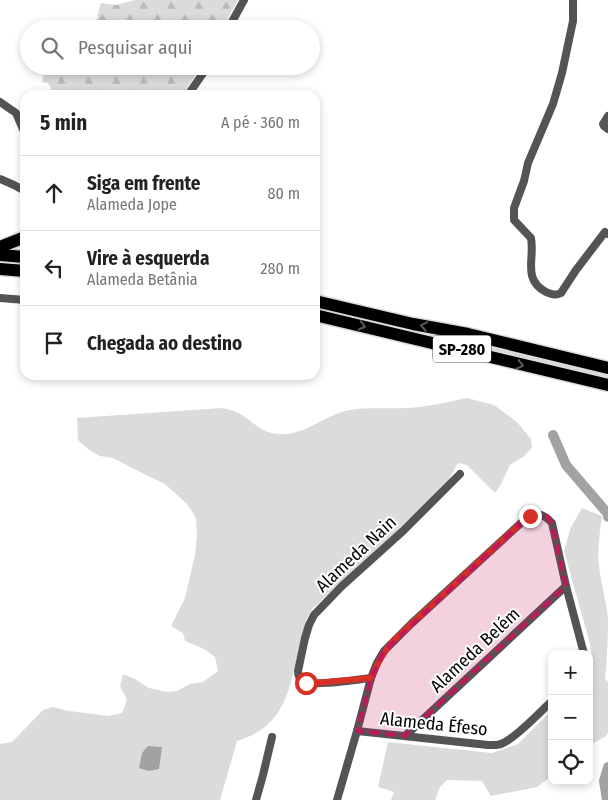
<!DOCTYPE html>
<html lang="pt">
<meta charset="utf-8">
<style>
body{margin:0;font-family:"Fira Sans Condensed",sans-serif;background:#f2f2f2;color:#222}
.controls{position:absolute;right:15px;bottom:15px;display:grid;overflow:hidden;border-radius:10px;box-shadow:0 2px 8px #0003}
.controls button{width:45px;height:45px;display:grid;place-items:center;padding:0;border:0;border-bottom:1px solid #e0e0e0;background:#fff;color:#222;font:25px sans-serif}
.stop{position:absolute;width:15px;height:15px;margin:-11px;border:4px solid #d93025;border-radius:50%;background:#fff}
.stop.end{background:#d93025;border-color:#fff;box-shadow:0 1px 5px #0008}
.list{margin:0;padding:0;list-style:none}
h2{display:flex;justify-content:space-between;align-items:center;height:65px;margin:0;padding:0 20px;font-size:21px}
h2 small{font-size:16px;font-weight:400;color:#767676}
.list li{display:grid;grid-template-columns:32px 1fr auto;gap:15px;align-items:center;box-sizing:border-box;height:75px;padding:0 20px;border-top:1px solid #e0e0e0}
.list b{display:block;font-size:19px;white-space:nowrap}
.list p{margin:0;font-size:16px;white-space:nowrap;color:#767676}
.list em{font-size:16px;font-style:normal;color:#767676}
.icon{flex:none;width:28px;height:28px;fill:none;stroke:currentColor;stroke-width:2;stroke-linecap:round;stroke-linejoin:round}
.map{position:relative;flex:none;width:608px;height:800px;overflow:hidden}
.search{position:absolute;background:#fff;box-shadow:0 2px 8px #0003;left:20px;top:20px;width:300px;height:55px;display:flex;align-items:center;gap:12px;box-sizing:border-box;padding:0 18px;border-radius:28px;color:#767676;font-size:19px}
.panel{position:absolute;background:#fff;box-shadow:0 2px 8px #0003;left:20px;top:90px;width:300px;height:290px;border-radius:15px}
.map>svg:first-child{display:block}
</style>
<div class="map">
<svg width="608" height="800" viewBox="0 0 608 800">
<defs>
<pattern id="grass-tufts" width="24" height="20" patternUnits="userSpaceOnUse" patternTransform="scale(1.25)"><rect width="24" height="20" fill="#dbdbdb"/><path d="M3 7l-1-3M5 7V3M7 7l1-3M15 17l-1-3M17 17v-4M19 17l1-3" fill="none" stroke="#bababa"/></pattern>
<pattern id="forest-firs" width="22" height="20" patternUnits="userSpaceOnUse" patternTransform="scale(1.25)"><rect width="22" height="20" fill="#dbdbdb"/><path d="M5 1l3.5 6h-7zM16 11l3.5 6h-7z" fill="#bababa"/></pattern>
</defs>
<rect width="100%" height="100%" fill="#fff"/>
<!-- grass -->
<path fill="url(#grass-tufts)" d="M315 305 608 374V381L315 309Z"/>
<!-- forest -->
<g fill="url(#forest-firs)">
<path d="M135 0H238L222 29H89C101 19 96 16 101 3L116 5Z"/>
<path d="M53 66 67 69 73 66H202L182 95H50L51 88 48 83 42 82 43 76Z"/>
</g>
<!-- green -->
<g fill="#dbdbdb">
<path d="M467 398 494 405 517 422 531 439 532 448 523 457 510 465 500 486 495 493 467 465 458 463 443 490 313 608C310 613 306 619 305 625 290 672 295 724 237 741L220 800H0V744L12 742 43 710 53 707 69 711 109 716 122 713 127 700 120 686 123 674 135 679 149 688 167 692 177 691 190 684 203 682 218 671 215 657 204 649 185 641 183 633 171 626 185 598 195 555 197 536 196 518 188 505 165 484 134 469 113 458 100 456 89 450 78 440 77 418 221 408C226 409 232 410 236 412 249 417 257 430 272 433 302 440 322 415 350 410 369 407 388 409 407 408 427 407 448 402 467 398Z"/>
<path d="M582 508 602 516C600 531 597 551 599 566 601 585 607 602 608 620 608 640 607 659 605 679L608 682V733L605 737 589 745V670L593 662 589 640 564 551 571 527Z"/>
<path d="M552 710V776L537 787 491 796 482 781 447 780 440 787 435 800H391L394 792 378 787 388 742 492 753 518 744Z"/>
</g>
<!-- water -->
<path fill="#a2a2a2" d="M148 746 162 747 159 769 149 771 139 768 142 753Z"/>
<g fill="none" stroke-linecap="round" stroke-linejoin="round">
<!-- river -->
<g stroke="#a2a2a2" stroke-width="10">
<path d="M553 435 566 465 608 514V517"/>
<path d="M607 800 604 781 608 767"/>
</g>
<defs>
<g id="highway">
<path d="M0 247 25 237"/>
<path d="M0 255 25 257"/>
<path d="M0 269 25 271"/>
<path d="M315 301 413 324 468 334 608 368"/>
<path d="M315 315 608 385"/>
</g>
</defs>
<!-- highway casing -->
<use href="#highway" stroke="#dbdbdb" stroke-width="15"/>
<!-- minor -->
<g stroke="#545454" stroke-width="8">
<path d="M573 0V21L562 73 553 104 528 163 524 181 514 208V220L531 238C535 259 522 279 546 292 552 294 555 296 561 293L576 270 605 232 608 234"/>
<path d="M228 29 244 0"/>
<path d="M188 95 208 66"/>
<path d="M0 102 16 113 25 134"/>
<path d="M608 116 603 124 604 126 608 129"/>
<path d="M0 179 14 185 25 191"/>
<path d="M0 298 25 300"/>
<path d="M371 678C359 679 312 687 303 681 299 679 298 676 298 671L305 638 309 625 314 615 342 586 403 531 460 474"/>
<path d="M357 731 488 745C493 745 498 746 503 743 516 738 541 711 552 701"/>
<path d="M405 736 566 586"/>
<path d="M256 800 263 775 272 737"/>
<path d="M337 800 357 731 371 678 377 663 384 651 411 624 521 523C533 514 541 510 552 523L566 586 584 654"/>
</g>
<!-- highway -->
<use href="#highway" stroke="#000" stroke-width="12"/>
</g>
<!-- one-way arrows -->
<defs><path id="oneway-chevron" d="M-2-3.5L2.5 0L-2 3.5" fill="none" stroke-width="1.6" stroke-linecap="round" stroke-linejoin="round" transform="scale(1.25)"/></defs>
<g stroke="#595959">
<use href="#oneway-chevron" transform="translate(362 326) rotate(14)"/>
<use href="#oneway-chevron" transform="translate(424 326) rotate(-169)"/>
<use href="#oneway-chevron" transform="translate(520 365) rotate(15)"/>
</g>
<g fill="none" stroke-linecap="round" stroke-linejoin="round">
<!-- route -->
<path stroke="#d93025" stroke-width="6" d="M306 683H316L371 678C377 664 383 652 394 640L521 523 530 516"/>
</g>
<!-- marked area -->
<path fill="#c2185b" fill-opacity="0.2" stroke="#c2185b" stroke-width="4" stroke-dasharray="10 6" stroke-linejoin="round" d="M530 516H547L552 523 566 586 405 736 357 731 371 678 384 651 521 523Z"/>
<g text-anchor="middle" stroke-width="4" stroke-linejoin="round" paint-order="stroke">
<!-- shield labels -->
<rect fill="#fff" stroke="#4c4c4c" stroke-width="1" x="433" y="335.5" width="58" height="27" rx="4"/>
<g font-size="16" font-weight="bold" fill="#000">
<text x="462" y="355">SP-280</text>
</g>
<!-- street labels -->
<g font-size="18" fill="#000" stroke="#fff">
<text transform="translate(356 554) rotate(-43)" y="6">Alameda Nain</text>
<text transform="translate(475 650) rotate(-43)" y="6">Alameda Belém</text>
<text transform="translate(434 724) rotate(6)" y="6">Alameda Éfeso</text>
</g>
</g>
</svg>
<div class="controls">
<button>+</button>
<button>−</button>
<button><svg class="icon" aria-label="locate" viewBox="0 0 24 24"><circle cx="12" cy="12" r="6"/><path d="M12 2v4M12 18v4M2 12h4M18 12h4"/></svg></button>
</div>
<div class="stop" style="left:306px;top:683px"></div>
<div class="stop end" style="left:530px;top:516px"></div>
<div class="search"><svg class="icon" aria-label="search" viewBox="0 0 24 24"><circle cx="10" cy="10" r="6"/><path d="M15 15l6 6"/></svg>Pesquisar aqui</div>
<section class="panel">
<h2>5 min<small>A pé · 360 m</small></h2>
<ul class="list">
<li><svg class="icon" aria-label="ahead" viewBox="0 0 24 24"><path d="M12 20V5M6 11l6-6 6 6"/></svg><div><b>Siga em frente</b><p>Alameda Jope</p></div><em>80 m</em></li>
<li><svg class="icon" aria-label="left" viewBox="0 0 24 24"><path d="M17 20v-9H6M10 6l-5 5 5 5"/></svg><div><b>Vire à esquerda</b><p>Alameda Betânia</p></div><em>280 m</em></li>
<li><svg class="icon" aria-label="arrive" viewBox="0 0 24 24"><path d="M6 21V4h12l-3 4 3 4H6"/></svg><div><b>Chegada ao destino</b></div></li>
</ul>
</section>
</div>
